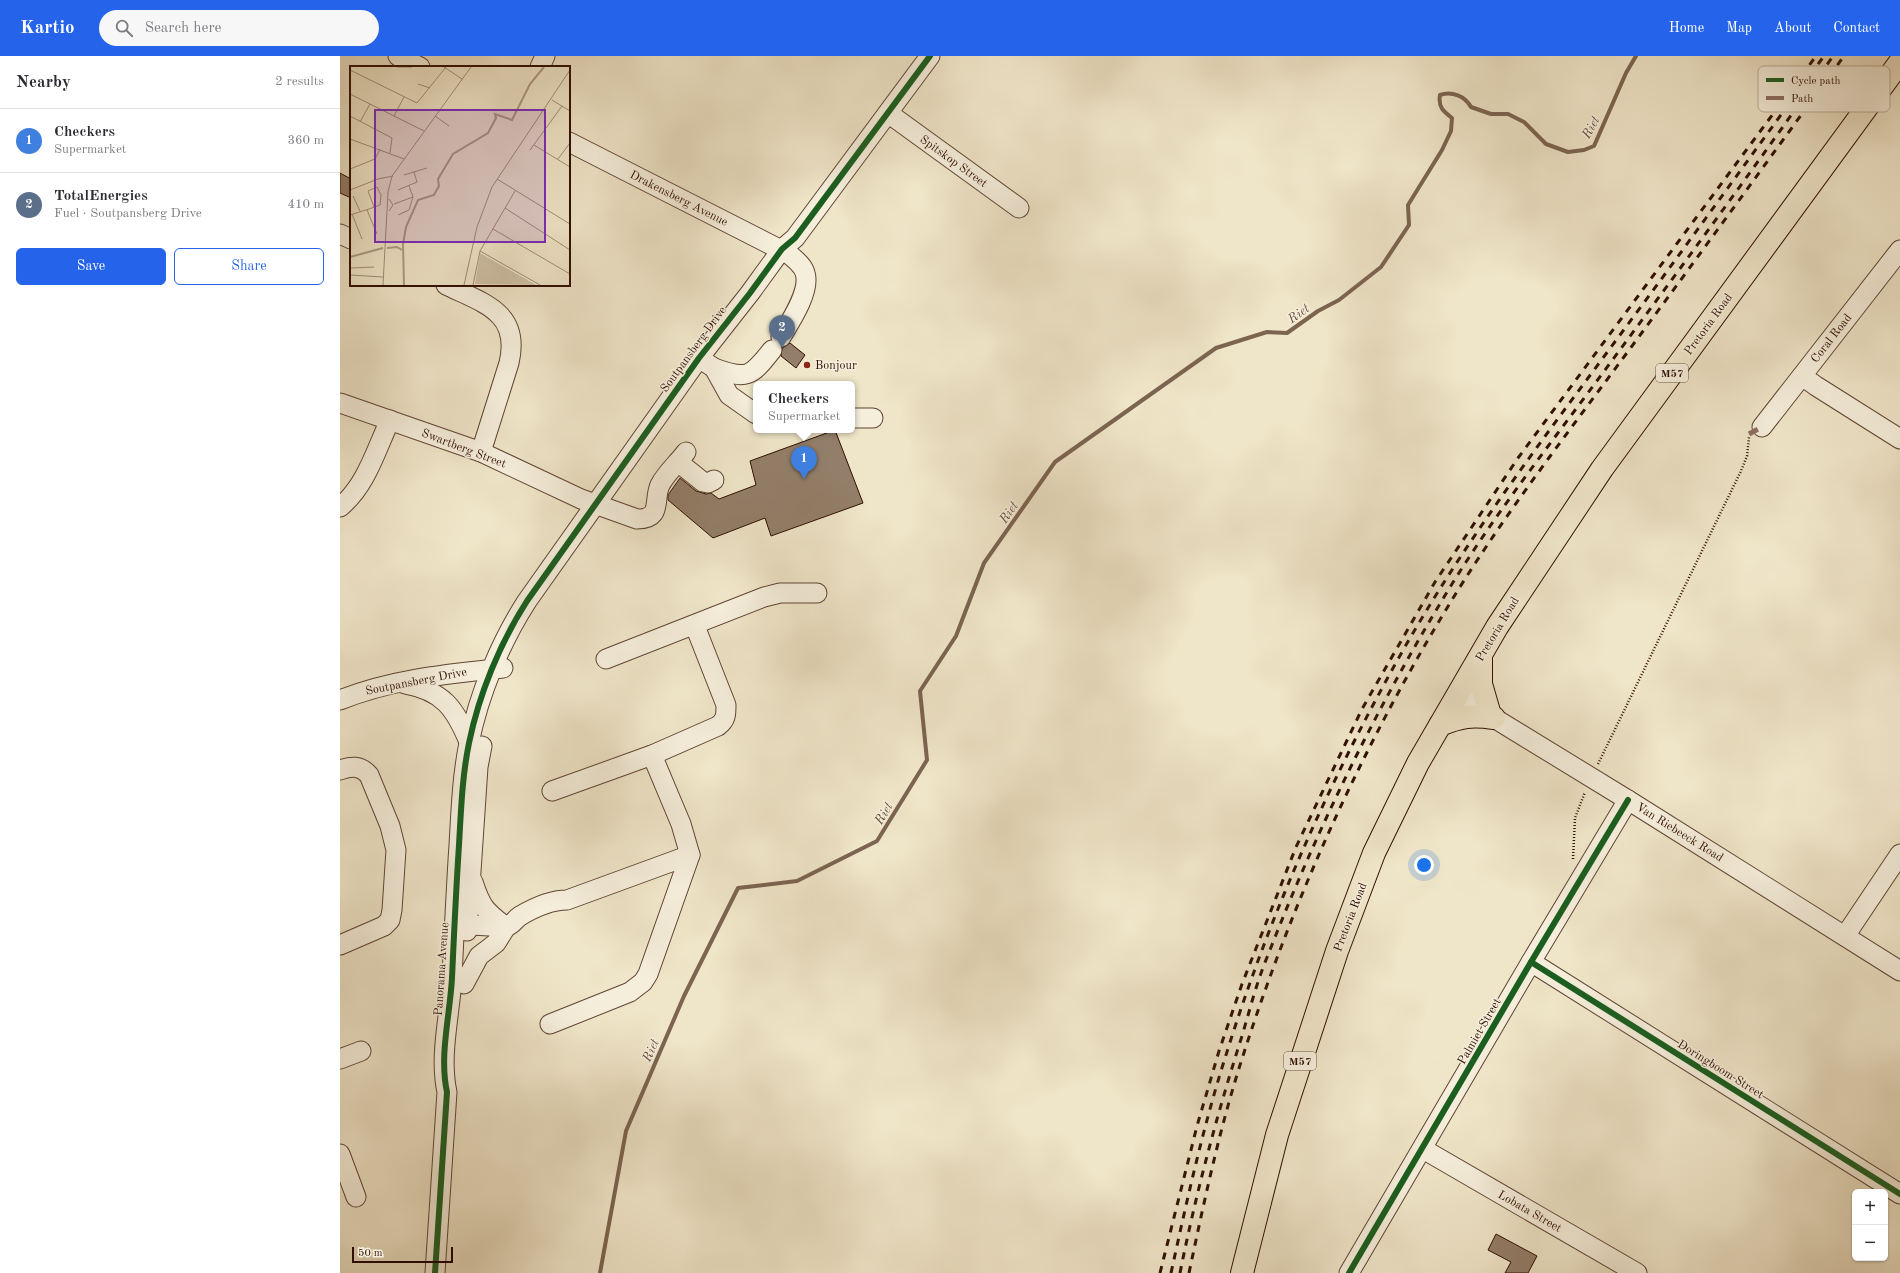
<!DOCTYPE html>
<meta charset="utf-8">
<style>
body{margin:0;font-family:"Old Standard TT",serif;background:#f7f7f7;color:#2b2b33}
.controls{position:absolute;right:12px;bottom:12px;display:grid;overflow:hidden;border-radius:6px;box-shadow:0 1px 3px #0004}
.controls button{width:36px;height:36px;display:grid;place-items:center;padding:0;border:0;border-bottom:1px solid #e1e1e2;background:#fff;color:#2b2b33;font:20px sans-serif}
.scale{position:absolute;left:12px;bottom:10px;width:101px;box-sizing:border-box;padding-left:4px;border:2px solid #300f02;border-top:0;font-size:11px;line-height:14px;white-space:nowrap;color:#300f02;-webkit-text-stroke:3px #f5eedb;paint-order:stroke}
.you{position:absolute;left:1084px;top:809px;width:14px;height:14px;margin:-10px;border:3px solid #fff;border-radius:50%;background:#1a73e8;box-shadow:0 0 0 6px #1a73e833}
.badge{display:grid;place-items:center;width:26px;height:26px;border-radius:50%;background:#2563eb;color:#fff;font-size:13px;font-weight:700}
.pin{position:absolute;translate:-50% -33px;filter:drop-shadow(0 1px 2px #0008)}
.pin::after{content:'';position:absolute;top:21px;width:14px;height:12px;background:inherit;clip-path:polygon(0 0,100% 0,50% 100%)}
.popup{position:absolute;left:413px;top:325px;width:102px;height:52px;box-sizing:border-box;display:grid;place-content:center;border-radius:6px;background:#fff;filter:drop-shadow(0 1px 3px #0005);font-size:13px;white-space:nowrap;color:#7c7c81}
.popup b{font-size:15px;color:#2b2b33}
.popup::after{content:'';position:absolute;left:50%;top:100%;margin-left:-8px;border:8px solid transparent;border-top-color:#fff}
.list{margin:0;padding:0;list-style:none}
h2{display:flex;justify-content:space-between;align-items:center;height:52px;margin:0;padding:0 16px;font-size:17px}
h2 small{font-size:13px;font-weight:400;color:#7c7c81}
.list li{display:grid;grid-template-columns:26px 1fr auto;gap:12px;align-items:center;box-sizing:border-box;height:64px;padding:0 16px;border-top:1px solid #e1e1e2}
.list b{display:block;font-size:15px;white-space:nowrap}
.list p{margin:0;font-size:13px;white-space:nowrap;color:#7c7c81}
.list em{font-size:13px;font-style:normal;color:#7c7c81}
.actions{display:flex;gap:8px;padding:12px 16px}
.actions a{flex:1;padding:9px 0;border:1px solid #2563eb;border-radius:6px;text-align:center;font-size:14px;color:#2563eb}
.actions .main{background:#2563eb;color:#fff}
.icon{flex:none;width:22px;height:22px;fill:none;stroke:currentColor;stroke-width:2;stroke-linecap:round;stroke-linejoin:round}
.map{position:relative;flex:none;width:1560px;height:1217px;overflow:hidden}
header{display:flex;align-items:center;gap:24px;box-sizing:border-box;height:56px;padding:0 20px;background:#2563eb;color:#fff}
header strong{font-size:19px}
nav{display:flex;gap:22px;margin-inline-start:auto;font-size:14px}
.search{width:280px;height:36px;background:#f7f7f7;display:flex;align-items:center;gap:10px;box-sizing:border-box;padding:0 14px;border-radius:22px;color:#7c7c81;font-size:15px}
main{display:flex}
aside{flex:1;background:#fff}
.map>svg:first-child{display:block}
</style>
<header>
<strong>Kartio</strong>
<div class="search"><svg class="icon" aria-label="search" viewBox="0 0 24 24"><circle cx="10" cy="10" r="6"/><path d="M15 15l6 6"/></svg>Search here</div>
<nav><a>Home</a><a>Map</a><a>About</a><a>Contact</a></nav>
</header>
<main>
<aside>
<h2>Nearby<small>2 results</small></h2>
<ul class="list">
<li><span class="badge" style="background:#3f7fe0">1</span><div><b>Checkers</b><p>Supermarket</p></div><em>360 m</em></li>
<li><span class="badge" style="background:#5c6f8a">2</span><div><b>TotalEnergies</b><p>Fuel · Soutpansberg Drive</p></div><em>410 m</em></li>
</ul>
<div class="actions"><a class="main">Save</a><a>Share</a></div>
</aside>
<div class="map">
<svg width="1560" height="1217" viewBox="0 0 1560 1217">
<rect width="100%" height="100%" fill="#efe5c8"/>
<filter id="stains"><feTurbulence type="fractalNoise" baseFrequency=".005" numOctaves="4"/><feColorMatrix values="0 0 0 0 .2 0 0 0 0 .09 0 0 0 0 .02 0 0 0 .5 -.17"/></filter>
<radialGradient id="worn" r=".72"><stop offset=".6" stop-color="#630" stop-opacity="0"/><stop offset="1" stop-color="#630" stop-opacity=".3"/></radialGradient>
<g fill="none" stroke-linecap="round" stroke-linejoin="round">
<!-- stream -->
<path stroke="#7c6451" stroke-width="4" d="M260 1217 286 1075 344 940 398 832 457 825 537 785 587 704 580 635 616 580 644 507 715 406 876 292 927 276 947 277 978 255 999 244 1041 211 1069 169 1068 149 1102 94 1111 75 1112 62C1103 55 1098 51 1100 39 1112 35 1125 40 1131 51L1151 58H1168L1184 66 1206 88 1228 96 1244 94 1254 90 1286 17 1296 0"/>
</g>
<!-- building -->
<g fill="#937e69" stroke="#300f02">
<path d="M0 117 11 123V142L0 137Z"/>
<path d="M450 287 465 299 456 312 441 300 442 292Z"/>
<path d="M495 374 523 447 431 480 425 462 373 482 328 444V439L340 422 356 435 366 438 371 437 379 443 416 429 410 405Z"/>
<path d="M1156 1178 1197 1200 1188 1217H1165L1171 1206 1148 1194Z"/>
</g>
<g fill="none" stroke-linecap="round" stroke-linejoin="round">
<defs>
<g id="minor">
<path d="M58 0 80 11"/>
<path d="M200 11 205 0"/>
<path d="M548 57 679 152"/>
<path d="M229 86 449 198C454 203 463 209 465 217 471 235 450 266 441 281"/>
<path d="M0 178 11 183"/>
<path d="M106 229C143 247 181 256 169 307L141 396"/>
<path d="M359 302 374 312 389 339 416 358"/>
<path d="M374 312C407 324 411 321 432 294"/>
<path d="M1462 320 1476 330 1560 383"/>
<path d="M0 347 141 396 241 443 297 463C323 463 313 444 320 429 326 417 338 407 346 396"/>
<path d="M512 362H533"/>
<path d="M1422 371 1560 194"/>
<path d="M338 406 363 426 368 427 374 424"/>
<path d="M0 451C26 430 36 394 50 364"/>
<path d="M266 603 424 541 440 537H477"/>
<path d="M65 628C103 635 115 652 129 686"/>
<path d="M1119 637 1154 662 1288 744 1560 915"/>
<path d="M0 644C52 623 108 618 163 612"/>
<path d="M0 714C11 710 20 709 29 719L50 770 56 794 52 854 50 864 44 870 0 889"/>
<path d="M212 735 312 699 378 670C386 664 386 659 386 649L355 570"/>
<path d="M115 868 166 871C174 868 174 864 180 860 195 851 211 844 227 844L350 799"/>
<path d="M127 875 138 711 142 690"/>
<path d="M1505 880 1560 798"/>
<path d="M1191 906 1560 1138"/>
<path d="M124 928 139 900 156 887 166 871C145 855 141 851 133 826"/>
<path d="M210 968 290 936 303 926 308 918 350 799 341 768 312 699"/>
<path d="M0 1003 21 995"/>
<path d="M1083 1093 1297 1217"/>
<path d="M0 1098 16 1141"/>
<path d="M95 1217 107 1036C99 1000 110 959 112 922 114 878 116 834 119 789 121 755 122 721 129 687 139 638 160 587 187 545L359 302 410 237 442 193 455 182 590 0"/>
<path d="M1009 1217 1191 906 1288 744"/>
</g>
<g id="major">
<path d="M1141 600V628L1150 659"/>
<path d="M1100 669C1121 660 1132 659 1154 662"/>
<path d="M902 1217 937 1079 997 895 1034 797 1078 707 1157 571 1262 413 1560 6"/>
</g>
</defs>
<!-- minor casing -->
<use href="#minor" stroke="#604434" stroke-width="21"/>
<!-- major casing -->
<use href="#major" stroke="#300f02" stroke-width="24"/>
<!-- path -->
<g stroke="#300f02" stroke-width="2.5" stroke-dasharray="1 2" stroke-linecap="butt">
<path d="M1258 708 1401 415 1407 400 1409 381"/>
<path d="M1233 803 1235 762 1245 736"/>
</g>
<!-- minor -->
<use href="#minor" stroke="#f5eedb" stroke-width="19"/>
<!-- major -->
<use href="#major" stroke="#efe5c8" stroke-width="22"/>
<!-- rail -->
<g stroke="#300f02" stroke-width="3" stroke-dasharray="7 7" stroke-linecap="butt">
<path d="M820 1217 857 1070 879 995 902 928 956 791 1022 653 1095 526 1178 402 1476 0"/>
<path d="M831 1217C847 1144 863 1071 886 999 930 857 992 719 1066 589 1128 481 1203 383 1277 283 1347 189 1415 94 1484 0"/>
<path d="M840 1217C856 1137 877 1058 902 980 910 953 917 925 928 899 976 775 1035 655 1104 541 1151 463 1208 391 1262 318 1340 213 1418 107 1493 0"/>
<path d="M849 1217C864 1146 879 1075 901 1006 952 845 1022 691 1110 547 1159 467 1216 392 1272 317 1350 212 1427 106 1504 0"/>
</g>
<!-- quiet -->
<path stroke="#8d6e63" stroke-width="5" stroke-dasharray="10 5" stroke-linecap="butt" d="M1409 378 1422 371"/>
<defs>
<g id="cycleway">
<path d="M1191 906 1560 1138"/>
<path d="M95 1217 107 1036C99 1000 110 959 112 922 114 878 116 834 119 789 121 755 122 721 129 687 139 638 160 587 187 545L359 302 410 237 442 193 455 182 590 0"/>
<path d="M1009 1217 1191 906 1288 744"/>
</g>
</defs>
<!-- cycleway casing -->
<use href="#cycleway" stroke="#f5eedb" stroke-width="8"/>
<!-- cycleway -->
<use href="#cycleway" stroke="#1b5e20" stroke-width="6"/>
</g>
<!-- markers -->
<circle fill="#8f2418" stroke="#f5eedb" stroke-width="1.5" cx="467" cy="309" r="4"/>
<g text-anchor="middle" stroke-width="3" stroke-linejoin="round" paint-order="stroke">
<!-- shield labels -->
<g fill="#f5eedb" stroke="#6b5243" stroke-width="1">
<rect x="1316" y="308" width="32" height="18" rx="3"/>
<rect x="944" y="996" width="32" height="18" rx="3"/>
</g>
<g font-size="11" font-weight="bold" fill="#300f02">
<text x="1332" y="321">M57</text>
<text x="960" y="1009">M57</text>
</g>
<!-- street labels -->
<g font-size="12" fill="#300f02" stroke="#f5eedb">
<text transform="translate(614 105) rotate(36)" y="4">Spitskop Street</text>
<text transform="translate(339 142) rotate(27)" y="4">Drakensberg Avenue</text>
<text transform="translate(1368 268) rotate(-54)" y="4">Pretoria Road</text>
<text transform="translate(1491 282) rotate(-52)" y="4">Coral Road</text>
<text transform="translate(353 293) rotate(-54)" y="4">Soutpansberg Drive</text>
<text transform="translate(124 392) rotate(21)" y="4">Swartberg Street</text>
<text transform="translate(1157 573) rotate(-59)" y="4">Pretoria Road</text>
<text transform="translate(76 625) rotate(-11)" y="4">Soutpansberg Drive</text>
<text transform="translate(1340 776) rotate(32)" y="4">Van Riebeeck Road</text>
<text transform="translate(1010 861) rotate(-69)" y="4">Pretoria Road</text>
<text transform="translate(101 913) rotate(-86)" y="4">Panorama Avenue</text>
<text transform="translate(1139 975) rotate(-60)" y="4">Palmiet Street</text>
<text transform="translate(1381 1013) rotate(32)" y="4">Doringboom Street</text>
<text transform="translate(1190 1155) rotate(30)" y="4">Lobata Street</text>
</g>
<!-- poi labels -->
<g font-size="12" fill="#300f02" stroke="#f5eedb" text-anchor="start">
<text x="475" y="313">Bonjour</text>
</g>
<!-- water labels -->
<g font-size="13" font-style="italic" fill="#694e3d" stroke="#f5eedb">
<text transform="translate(1250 71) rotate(-61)" y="5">Riet</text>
<text transform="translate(958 257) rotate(-36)" y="5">Riet</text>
<text transform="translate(668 456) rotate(-55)" y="5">Riet</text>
<text transform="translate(543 757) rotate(-59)" y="5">Riet</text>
<text transform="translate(310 994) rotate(-66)" y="5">Riet</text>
</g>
</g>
<!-- overview -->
<g transform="translate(10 10)">
<rect width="220" height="220" fill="#efe5c8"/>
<path d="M130 187 186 219 125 218Z" fill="#cfc1a6"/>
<path fill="none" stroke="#ae9c85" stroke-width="2" d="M37 182 47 181 52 184M0 191 33 182M54 219 53 178 56 161 68 134 84 129 89 120 88 113 103 88 138 67 146 52 145 48 162 54 180 18 194 1"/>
<path fill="none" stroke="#a38f79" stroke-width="1" d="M47 1H62M94 1 112 13M0 4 67 37 96 1M68 18 80 22M0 28 74 65M202 34 220 45M0 50 42 72 40 87M44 50 54 31M85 50 99 60M10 56 20 38M0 73 54 93M184 79 220 101M180 84 212 40M208 93 220 77M0 103 25 93 30 83M54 109 77 102M147 113 220 158M0 124 28 113 43 110M48 124 67 116 64 106M3 130 10 145M44 138 63 131M155 142 220 184M17 144 27 168M39 145 43 139 39 133M2 148 12 173M0 149 19 143 30 139 31 129 27 121 18 125 24 141M48 149 59 144 63 131 59 120M143 163 220 208M130 185 190 219M0 202 24 201M0 209 33 211M33 219 38 126 42 110 121 1M114 219 127 161 142 121 220 4M123 219 130 185 165 125"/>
<path fill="#7b2cbf" fill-opacity="0.15" stroke="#7b2cbf" stroke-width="2" d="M25 44H195V176H25Z"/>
<rect width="220" height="220" fill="none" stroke="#300f02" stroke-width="2"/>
</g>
<!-- legend -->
<rect x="1418" y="10" width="132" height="46" rx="6" fill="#f5eedb" stroke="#baab9a" stroke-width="1"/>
<rect x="1426" y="22" width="18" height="4" fill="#1b5e20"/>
<rect x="1426" y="40" width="18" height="4" fill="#8d6e63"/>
<g font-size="11" fill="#300f02">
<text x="1451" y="28">Cycle path</text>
<text x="1451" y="46">Path</text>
</g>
<rect width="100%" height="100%" filter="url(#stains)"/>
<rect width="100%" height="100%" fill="url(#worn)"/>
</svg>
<div class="controls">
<button>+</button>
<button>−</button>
</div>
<div class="scale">50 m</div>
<div class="you"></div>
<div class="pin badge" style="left:464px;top:423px;background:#3f7fe0">1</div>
<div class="popup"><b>Checkers</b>Supermarket</div>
<div class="pin badge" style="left:442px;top:292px;background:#5c6f8a">2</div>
</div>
</main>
